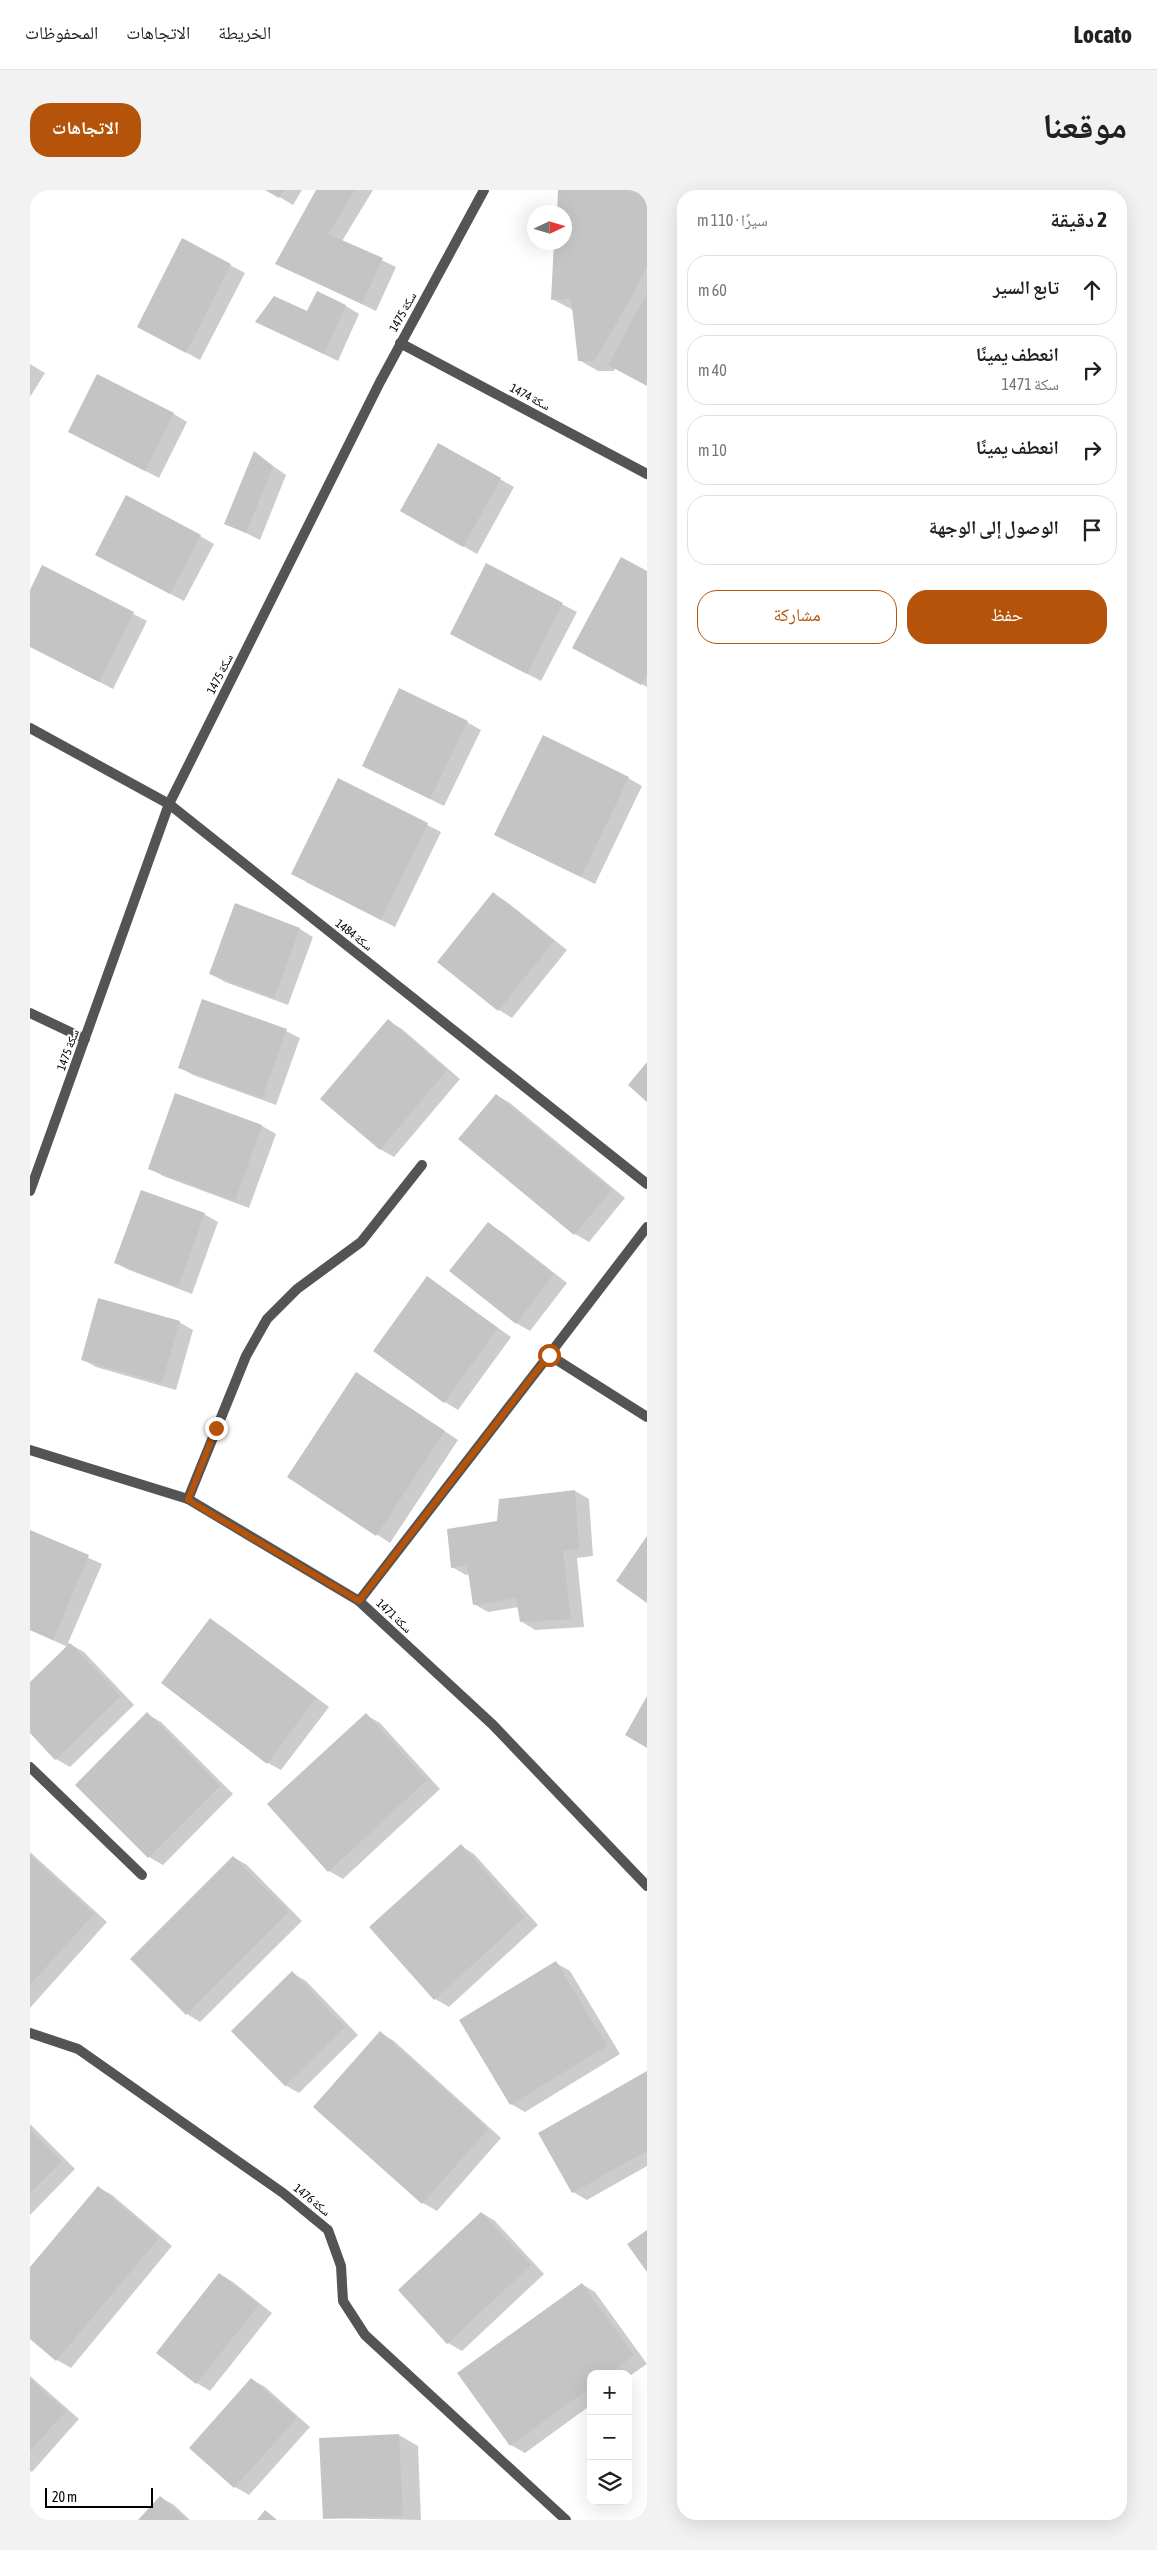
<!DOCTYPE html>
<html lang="ar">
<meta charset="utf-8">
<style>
body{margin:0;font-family:"Asap Condensed","Noto Naskh Arabic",sans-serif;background:#f2f2f2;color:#202124;direction:rtl}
.controls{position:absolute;right:15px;bottom:15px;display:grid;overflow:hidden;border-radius:10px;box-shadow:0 5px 20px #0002}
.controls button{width:45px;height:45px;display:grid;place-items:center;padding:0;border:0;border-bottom:1px solid #e0e0e0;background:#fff;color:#202124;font:25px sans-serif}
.compass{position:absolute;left:497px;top:15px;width:45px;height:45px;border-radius:50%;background:#fff;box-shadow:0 5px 20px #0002;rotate:86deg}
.scale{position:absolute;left:15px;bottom:12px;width:108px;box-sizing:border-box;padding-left:5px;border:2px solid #000;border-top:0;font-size:14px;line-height:18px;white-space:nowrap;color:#000;-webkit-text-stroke:4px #fff;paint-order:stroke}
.stop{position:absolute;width:15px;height:15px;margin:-11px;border:4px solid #b45309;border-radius:50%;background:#fff}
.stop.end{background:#b45309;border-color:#fff;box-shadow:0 1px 5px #0008}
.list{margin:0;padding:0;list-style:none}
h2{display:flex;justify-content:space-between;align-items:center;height:65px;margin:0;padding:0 20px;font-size:21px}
h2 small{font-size:16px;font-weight:400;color:#757577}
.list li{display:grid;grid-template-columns:32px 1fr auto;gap:15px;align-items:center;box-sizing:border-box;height:70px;margin:0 10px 10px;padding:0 10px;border:1px solid #e0e0e0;border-radius:20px}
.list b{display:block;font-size:19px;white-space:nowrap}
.list p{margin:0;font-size:16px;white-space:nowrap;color:#757577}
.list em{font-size:16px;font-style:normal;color:#757577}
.actions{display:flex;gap:10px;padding:15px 20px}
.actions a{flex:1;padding:11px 0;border:1px solid #b45309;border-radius:20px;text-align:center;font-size:18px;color:#b45309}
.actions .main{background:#b45309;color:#fff}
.icon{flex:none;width:28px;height:28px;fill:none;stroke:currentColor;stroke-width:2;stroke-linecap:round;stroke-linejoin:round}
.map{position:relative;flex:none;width:617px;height:2330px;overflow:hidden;direction:ltr;border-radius:20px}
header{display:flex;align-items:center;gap:30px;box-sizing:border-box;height:70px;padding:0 25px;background:#fff;border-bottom:1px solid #e0e0e0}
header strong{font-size:24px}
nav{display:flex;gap:28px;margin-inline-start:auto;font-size:18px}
.intro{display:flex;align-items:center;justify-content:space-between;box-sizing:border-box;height:120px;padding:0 30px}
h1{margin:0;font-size:35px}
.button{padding:12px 22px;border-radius:20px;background:#b45309;color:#fff;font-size:18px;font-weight:700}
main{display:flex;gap:30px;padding:0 30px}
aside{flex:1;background:#fff;border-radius:20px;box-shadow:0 5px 20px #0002}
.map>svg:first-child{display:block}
</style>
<header>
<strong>Locato</strong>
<nav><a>الخريطة</a><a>الاتجاهات</a><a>المحفوظات</a></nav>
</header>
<div class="intro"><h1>موقعنا</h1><a class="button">الاتجاهات</a></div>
<main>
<aside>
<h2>2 دقيقة<small>سيرًا · 110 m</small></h2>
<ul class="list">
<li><svg class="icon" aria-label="ahead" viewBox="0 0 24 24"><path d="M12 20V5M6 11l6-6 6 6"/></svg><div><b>تابع السير</b></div><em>60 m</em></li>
<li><svg class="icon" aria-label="right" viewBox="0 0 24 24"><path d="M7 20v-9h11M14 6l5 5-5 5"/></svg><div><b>انعطف يمينًا</b><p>سكة 1471</p></div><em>40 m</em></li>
<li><svg class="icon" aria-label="right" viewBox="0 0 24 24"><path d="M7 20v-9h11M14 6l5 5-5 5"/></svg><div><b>انعطف يمينًا</b></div><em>10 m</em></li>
<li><svg class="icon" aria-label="arrive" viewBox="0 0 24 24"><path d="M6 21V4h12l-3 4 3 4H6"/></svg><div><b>الوصول إلى الوجهة</b></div></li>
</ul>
<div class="actions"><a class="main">حفظ</a><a>مشاركة</a></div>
</aside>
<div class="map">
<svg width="617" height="2330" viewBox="0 0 617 2330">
<rect width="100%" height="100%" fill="#fff"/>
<!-- shadow -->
<g fill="#0003">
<path d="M238 0H272L263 15Z"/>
<path d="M289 0H343L312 51 366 77 346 121 246 73Z"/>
<path d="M529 0H617V195L586 177 584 181H568L549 170 543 120 522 109 534 52V22H528Z"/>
<path d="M153 50 215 83 170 170 122 144Z"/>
<path d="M316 116 329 124 308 171 227 132Z"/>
<path d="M0 174 15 183 0 207Z"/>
<path d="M144 224 157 232 129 288 53 249Z"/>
<path d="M409 254 484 297 447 364 372 321Z"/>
<path d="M224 263 256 285 230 350 196 333Z"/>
<path d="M170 346 184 354 154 411 80 372Z"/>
<path d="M457 375 547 422 511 491 435 452Z"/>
<path d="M13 377 117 431 83 499 0 456V403Z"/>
<path d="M617 382V497L557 465Z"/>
<path d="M437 532 451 540 414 616 348 583Z"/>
<path d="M598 588 612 596 565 694 479 652Z"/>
<path d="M309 590 411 642 365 737 276 692Z"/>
<path d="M464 704 477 712 537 760 482 828 469 820 409 772Z"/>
<path d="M270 739 283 747 258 815 195 792 181 784Z"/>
<path d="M358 831 372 839 430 889 364 967 350 959Z"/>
<path d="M256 841 270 848 246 915 163 885 149 877Z"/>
<path d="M145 905 232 936 246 944 219 1018 133 986 119 978Z"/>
<path d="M466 905 480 913 595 1008 559 1052 545 1044 430 949Z"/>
<path d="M174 1024 188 1032 162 1104 99 1080 86 1073Z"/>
<path d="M458 1034 472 1042 537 1093 500 1141 486 1133Z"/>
<path d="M397 1088 481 1147 428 1220 415 1212Z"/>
<path d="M149 1132 163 1140 146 1200 66 1177 52 1169Z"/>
<path d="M340 1192 428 1250 360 1353 259 1287Z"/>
<path d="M545 1301 559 1309 563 1366 547 1368 554 1437 505 1440 492 1432 489 1417 458 1422 444 1414 440 1384 436 1385 422 1377 468 1332Z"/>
<path d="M0 1341 72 1374 38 1453 54 1462 104 1515 40 1577 26 1569 0 1541V1493L38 1457 0 1440Z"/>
<path d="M180 1430 194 1438 299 1517 251 1580 238 1573Z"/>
<path d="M117 1524 131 1532 203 1604 133 1675 119 1667 47 1595Z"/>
<path d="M336 1525 350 1533 410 1599 313 1689 299 1681Z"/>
<path d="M431 1656 444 1664 508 1735 419 1817 405 1809 341 1737Z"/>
<path d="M0 1662 77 1732 0 1818Z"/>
<path d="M203 1667 217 1675 272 1731 170 1832 157 1824Z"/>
<path d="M526 1773 540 1781 590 1864 495 1922 481 1914Z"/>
<path d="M262 1783 276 1791 328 1845 269 1903 255 1895Z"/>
<path d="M350 1843 364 1851 471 1948 407 2021 393 2013 285 1917Z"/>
<path d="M617 1883V1976L557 2010 543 2002 510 1943Z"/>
<path d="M0 1934 45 1979 0 2025Z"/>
<path d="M68 1997 82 2005 142 2056 41 2178 27 2170 0 2148V2079Z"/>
<path d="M452 2023 465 2031 514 2084 432 2161 418 2153Z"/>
<path d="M190 2084 203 2092 242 2123 180 2201 167 2193 128 2162Z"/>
<path d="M552 2094 565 2102 617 2174 598 2187V2184H561V2215L495 2263 481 2255Z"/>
<path d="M0 2186 49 2229 2 2282 0 2281Z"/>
<path d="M221 2189 235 2197 280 2237 219 2305 205 2297 161 2258Z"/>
<path d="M369 2245 388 2256 391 2330 294 2328 291 2249Z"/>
<path d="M130 2307 144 2315 160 2330H110Z"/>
</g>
<!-- building -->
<g fill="#c4c4c4">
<path d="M235 0H254L249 8Z"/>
<path d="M286 0H325L298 44 353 68 332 114 245 74Z"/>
<path d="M528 0H617V76L602 107 564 171H548L541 108 521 110 524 52H534V22H527Z"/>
<path d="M152 48 201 74 156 163 107 137Z"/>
<path d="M287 101 316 115 294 164 225 132 244 106 277 121Z"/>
<path d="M617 103V196L578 175Z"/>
<path d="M67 184 144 223 115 281 38 242Z"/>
<path d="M408 253 471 288 433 357 370 321Z"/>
<path d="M224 261 243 276 216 343 194 334Z"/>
<path d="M96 305 171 345 140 404 65 365Z"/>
<path d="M591 367 617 381V484L611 495 542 458Z"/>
<path d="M456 373 533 413 497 484 420 444Z"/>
<path d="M12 375 104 422 69 492 0 457V400Z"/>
<path d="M369 498 438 531 400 609 332 576Z"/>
<path d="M513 545 599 587 551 687 464 645Z"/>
<path d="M308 588 398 633 351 730 261 684Z"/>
<path d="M463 702 524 751 468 821 407 772Z"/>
<path d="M205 713 270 738 244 808 179 784Z"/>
<path d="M172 809 257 839 232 908 148 878Z"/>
<path d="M358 829 417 880 350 960 290 909Z"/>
<path d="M617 872V912L598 895Z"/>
<path d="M145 903 232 935 205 1011 118 979Z"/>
<path d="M466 904 582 1000 544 1045 428 949Z"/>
<path d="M111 1000 175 1023 148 1097 84 1073Z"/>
<path d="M458 1032 524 1084 486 1134 419 1081Z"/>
<path d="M397 1086 468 1138 414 1213 343 1161Z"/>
<path d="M68 1108 150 1131 132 1193 51 1170Z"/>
<path d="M326 1182 415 1241 346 1346 257 1287Z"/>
<path d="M545 1300 549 1359 533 1361 541 1429 490 1432 486 1408 443 1415 437 1375 421 1378 417 1339 467 1331 469 1309Z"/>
<path d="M0 1340 59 1365 23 1450 0 1440Z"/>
<path d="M617 1346V1413L586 1391Z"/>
<path d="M180 1428 286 1508 237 1574 131 1493Z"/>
<path d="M40 1453 91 1506 25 1570 0 1543V1492Z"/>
<path d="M617 1506V1558L595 1545Z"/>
<path d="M117 1522 190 1596 118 1668 45 1595Z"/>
<path d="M336 1523 397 1590 298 1682 237 1614Z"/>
<path d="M431 1654 495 1727 404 1810 339 1737Z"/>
<path d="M0 1665 64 1724 0 1795Z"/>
<path d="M203 1666 259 1722 156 1825 100 1769Z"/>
<path d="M526 1771 577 1856 480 1915 429 1830Z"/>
<path d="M262 1781 315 1837 255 1896 201 1841Z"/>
<path d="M350 1841 458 1939 392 2014 283 1917Z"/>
<path d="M617 1881V1961L542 2003 508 1943Z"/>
<path d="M0 1939 32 1971 0 2003Z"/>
<path d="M68 1996 129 2048 26 2171 0 2149V2077Z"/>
<path d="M451 2022 501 2075 417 2154 368 2100Z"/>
<path d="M617 2040V2082L597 2054Z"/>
<path d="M189 2083 229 2115 166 2194 126 2163Z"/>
<path d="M552 2093 604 2165 579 2184H561V2197L480 2256 427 2183Z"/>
<path d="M221 2188 267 2228 204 2298 159 2258Z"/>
<path d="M0 2189 36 2221 0 2261Z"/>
<path d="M369 2244 373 2326 293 2329 289 2248Z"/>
<path d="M130 2306 157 2330H108Z"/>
<path d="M235 2320 247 2330H227Z"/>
</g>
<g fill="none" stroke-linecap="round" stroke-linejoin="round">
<!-- service -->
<g stroke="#545454" stroke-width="10">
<path d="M139 614 617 994"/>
<path d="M519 1165 617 1037"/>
</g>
<!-- minor -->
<g stroke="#545454" stroke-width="10">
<path d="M370 153 617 284"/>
<path d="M0 538 139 614"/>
<path d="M0 823 55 849"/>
<path d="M0 1001 139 614 350 192 454 0"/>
<path d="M0 1260 158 1309 329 1411 463 1535 617 1696"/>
<path d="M158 1309 216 1166 237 1129 267 1099 331 1052 392 975"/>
<path d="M329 1411 519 1165 617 1227"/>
<path d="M0 1577 112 1685"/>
<path d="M0 1843 48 1859 253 2003 298 2040 311 2076 313 2111 335 2145 536 2330"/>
</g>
<!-- tertiary -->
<path stroke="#545454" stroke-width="10" d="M614 2330 617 2327"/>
</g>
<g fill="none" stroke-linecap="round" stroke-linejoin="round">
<!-- route -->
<path stroke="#b45309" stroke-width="6" d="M186 1238 158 1310 329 1411 519 1165"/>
</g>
<g text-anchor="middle" stroke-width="4" stroke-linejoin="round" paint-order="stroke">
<!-- street labels -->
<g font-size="12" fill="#000" stroke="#fff">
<text transform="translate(373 122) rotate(-61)" y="4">سكة 1475</text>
<text transform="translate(500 207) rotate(28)" y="4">سكة 1474</text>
<text transform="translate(190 484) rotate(-63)" y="4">سكة 1475</text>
<text transform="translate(324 745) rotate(38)" y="4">سكة 1484</text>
<text transform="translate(38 860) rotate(-70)" y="4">سكة 1475</text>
<text transform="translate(364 1426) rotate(43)" y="4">سكة 1471</text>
<text transform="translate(282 2010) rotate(39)" y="4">سكة 1476</text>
</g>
</g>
</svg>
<div class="controls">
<button>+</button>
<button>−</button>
<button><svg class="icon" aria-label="layers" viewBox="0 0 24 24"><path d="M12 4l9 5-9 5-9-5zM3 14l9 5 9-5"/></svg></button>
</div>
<svg class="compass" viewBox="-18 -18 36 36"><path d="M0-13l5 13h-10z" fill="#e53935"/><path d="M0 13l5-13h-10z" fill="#757577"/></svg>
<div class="scale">20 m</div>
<div class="stop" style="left:519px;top:1165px"></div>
<div class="stop end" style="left:186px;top:1238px"></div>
</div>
</main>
